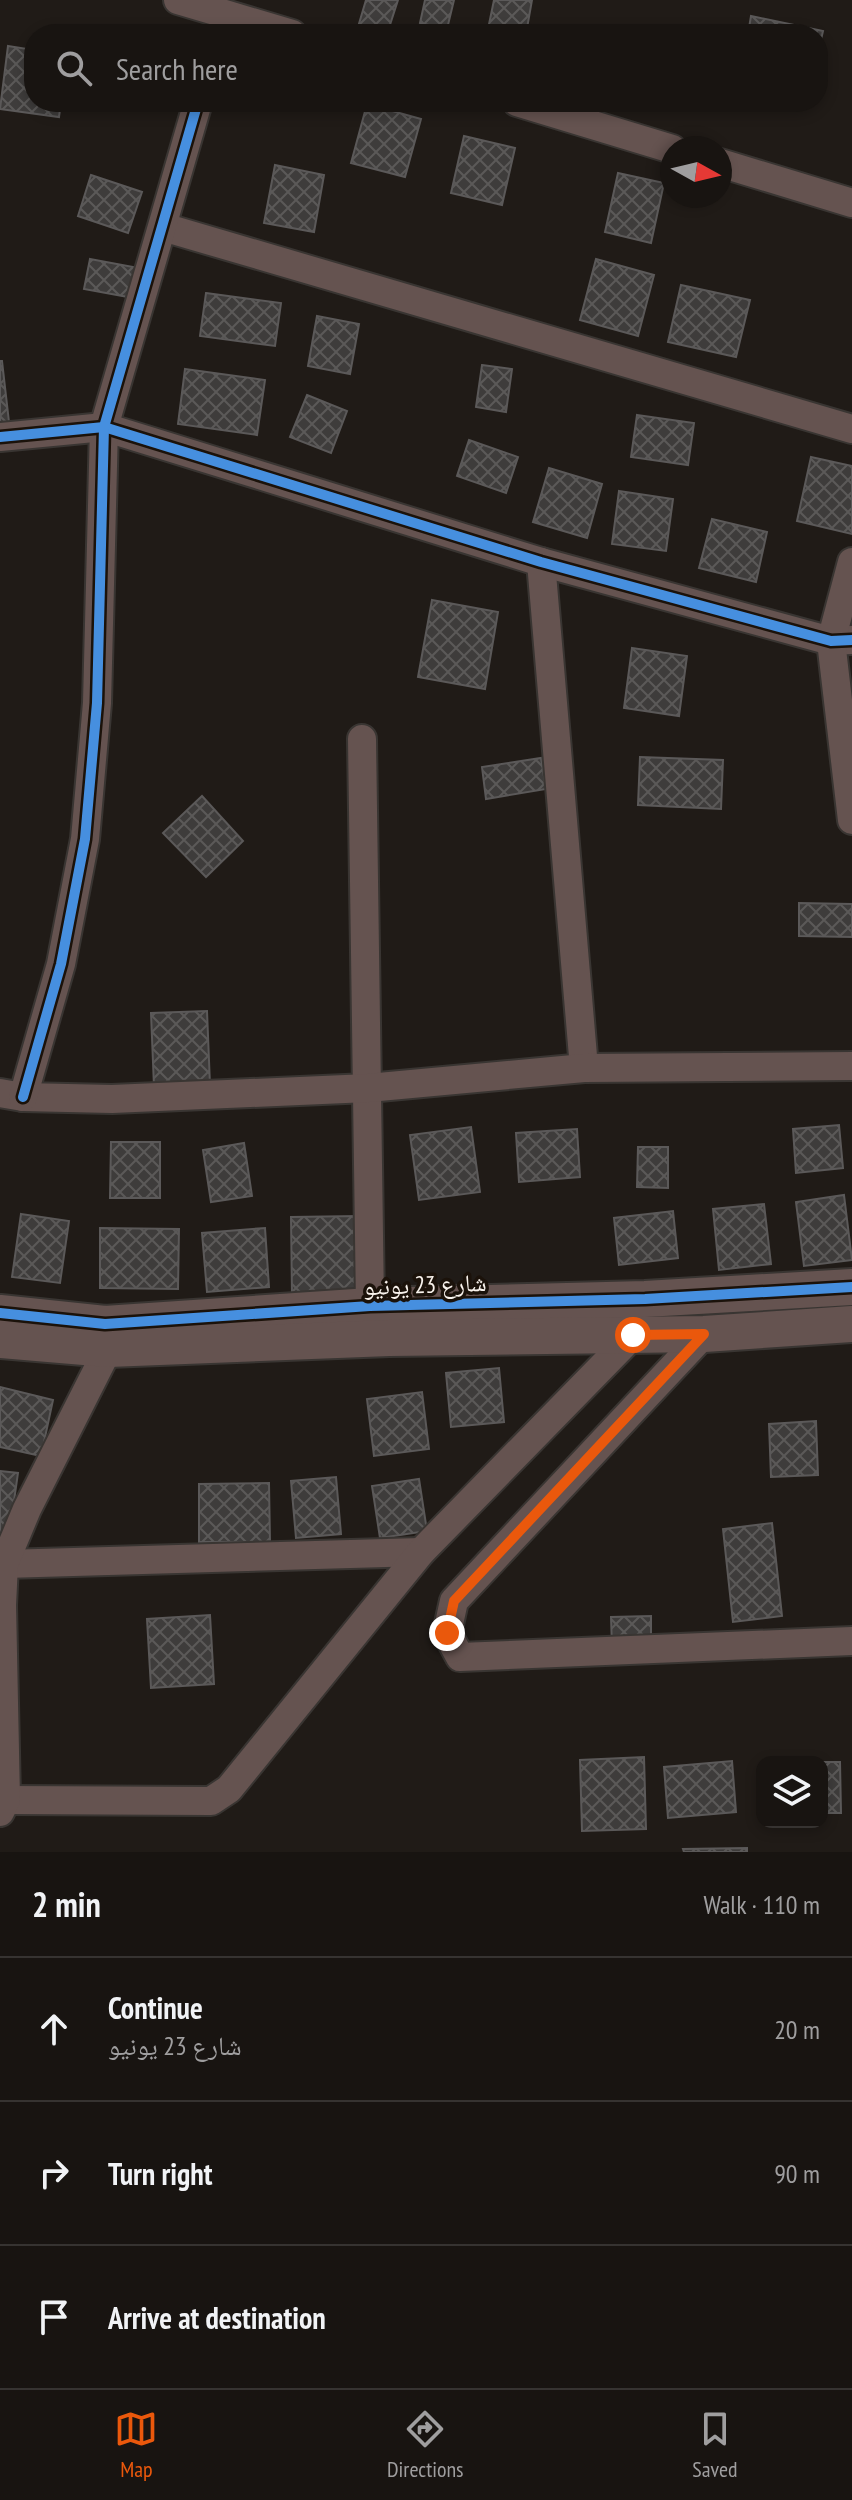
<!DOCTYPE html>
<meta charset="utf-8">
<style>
body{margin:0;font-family:"PT Sans Narrow","Noto Naskh Arabic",sans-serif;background:#25211f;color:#f1f3f6}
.controls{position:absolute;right:24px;bottom:24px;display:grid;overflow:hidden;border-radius:16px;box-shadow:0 4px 12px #0003}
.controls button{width:72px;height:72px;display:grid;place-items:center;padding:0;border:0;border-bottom:2px solid #363331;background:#181411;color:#f1f3f6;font:40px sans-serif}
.compass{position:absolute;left:660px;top:136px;width:72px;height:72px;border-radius:50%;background:#181411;box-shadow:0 4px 12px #0003;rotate:98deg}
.stop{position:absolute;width:24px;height:24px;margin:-18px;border:6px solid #ea580c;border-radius:50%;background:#fff}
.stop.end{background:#ea580c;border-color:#fff;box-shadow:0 2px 8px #0008}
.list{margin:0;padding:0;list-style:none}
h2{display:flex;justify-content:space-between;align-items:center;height:104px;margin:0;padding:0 32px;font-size:34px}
h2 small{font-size:26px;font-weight:400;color:#9f9e9f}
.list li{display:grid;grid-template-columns:52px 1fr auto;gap:24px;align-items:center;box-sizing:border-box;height:144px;padding:0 32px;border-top:2px solid #363331}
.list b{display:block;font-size:30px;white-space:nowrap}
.list p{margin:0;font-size:26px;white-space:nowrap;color:#9f9e9f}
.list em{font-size:26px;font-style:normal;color:#9f9e9f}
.icon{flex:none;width:44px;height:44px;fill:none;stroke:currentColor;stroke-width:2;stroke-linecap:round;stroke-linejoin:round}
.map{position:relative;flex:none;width:852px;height:1852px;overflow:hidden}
.search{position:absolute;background:#181411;box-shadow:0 4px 12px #0003;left:24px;right:24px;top:24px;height:88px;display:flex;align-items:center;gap:20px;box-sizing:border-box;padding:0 28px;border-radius:32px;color:#9f9e9f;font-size:30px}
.sheet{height:536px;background:#181411}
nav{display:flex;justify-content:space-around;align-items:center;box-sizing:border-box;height:112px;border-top:2px solid #363331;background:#181411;font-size:22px;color:#9f9e9f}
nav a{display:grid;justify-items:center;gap:4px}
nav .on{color:#ea580c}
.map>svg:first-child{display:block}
</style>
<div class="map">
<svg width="852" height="1852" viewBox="0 0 852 1852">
<defs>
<pattern id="building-cross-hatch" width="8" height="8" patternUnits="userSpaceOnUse" patternTransform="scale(2)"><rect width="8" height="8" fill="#3e3c3b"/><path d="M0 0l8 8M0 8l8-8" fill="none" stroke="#5b5958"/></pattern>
</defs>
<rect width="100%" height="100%" fill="#201b17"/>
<!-- building -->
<g fill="url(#building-cross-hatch)" stroke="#5b5959" stroke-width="2">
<path d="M366 0H398L387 34 358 27Z"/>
<path d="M425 0H454L447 29 420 23Z"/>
<path d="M494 0H532L526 34H487Z"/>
<path d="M751 16 823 31 818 53V34H748Z"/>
<path d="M8 46 34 50V102H61L59 117 0 109Z"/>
<path d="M142 102H185L184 109Z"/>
<path d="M367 104 421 119 405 177 351 163Z"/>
<path d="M464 136 515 148 502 205 451 193Z"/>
<path d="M275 165 324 175 314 232 264 223Z"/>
<path d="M618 173 664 183 651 243 605 232Z"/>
<path d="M91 175 142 192 128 233 78 216Z"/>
<path d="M90 259 144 269 139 299 84 289Z"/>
<path d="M596 259 654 275 638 336 580 320Z"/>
<path d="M681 285 750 300 736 357 668 342Z"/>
<path d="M206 293 281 303 275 346 200 336Z"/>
<path d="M317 316 359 324 350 374 308 366Z"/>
<path d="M0 361H2L9 422 0 423Z"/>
<path d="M482 365 512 369 506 412 476 407Z"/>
<path d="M185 369 265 380 257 435 178 424Z"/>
<path d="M307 395 347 411 331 453 290 437Z"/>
<path d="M637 415 694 423 688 465 631 457Z"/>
<path d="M469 440 518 457 506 493 457 476Z"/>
<path d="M811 457 852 466V534L797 521Z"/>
<path d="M549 468 602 484 587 538 533 522Z"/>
<path d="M619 491 673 499 666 551 612 544Z"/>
<path d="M712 519 767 532 756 582 699 568Z"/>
<path d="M432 600 498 612 485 689 418 677Z"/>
<path d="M632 648 687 656 679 716 624 708Z"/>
<path d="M640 757 723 760 721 809 638 805Z"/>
<path d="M541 758 546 789 486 799 482 767Z"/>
<path d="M202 796 243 841 206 877 163 833Z"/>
<path d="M799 903 852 904V937L799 936Z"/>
<path d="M207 1011 210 1085 154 1087 151 1013Z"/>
<path d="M839 1125 843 1168 796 1173 793 1129Z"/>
<path d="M471 1127 480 1192 419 1200 410 1135Z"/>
<path d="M577 1129 580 1177 519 1182 516 1133Z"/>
<path d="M111 1142H160V1198H110Z"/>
<path d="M244 1143 252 1196 211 1202 203 1150Z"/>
<path d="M638 1147H668V1188L637 1187Z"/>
<path d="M844 1195 852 1260 804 1266 796 1202Z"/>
<path d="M764 1204 771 1264 719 1270 713 1209Z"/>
<path d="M673 1211 678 1258 619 1265 614 1218Z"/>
<path d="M21 1214 69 1221 60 1283 12 1277Z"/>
<path d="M358 1216 359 1295 292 1296 291 1217Z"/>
<path d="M100 1228 179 1229 178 1289 100 1288Z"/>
<path d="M265 1228 269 1287 207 1292 202 1233Z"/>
<path d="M499 1368 504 1422 451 1427 446 1373Z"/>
<path d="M0 1387 53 1400 41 1456 0 1447Z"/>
<path d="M422 1392 429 1449 374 1456 367 1399Z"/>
<path d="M816 1421 818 1475 771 1477 769 1424Z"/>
<path d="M0 1471 18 1473 9 1536 0 1534Z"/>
<path d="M336 1477 341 1534 296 1538 291 1481Z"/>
<path d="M419 1479 427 1531 380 1538 372 1486Z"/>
<path d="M269 1483 270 1542H199V1484Z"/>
<path d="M772 1523 782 1616 733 1622 723 1529Z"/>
<path d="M210 1615 214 1684 151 1688 147 1619Z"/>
<path d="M651 1616V1646L612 1647 611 1617Z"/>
<path d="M644 1757 646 1829 582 1831 580 1760Z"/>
<path d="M732 1761 736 1812 668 1818 664 1767Z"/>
<path d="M786 1762H840L841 1813H822V1762Z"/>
<path d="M747 1848V1852H684L683 1849Z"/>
</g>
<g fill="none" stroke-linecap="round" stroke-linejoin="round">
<defs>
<g id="minor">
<path d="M178 0 292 34"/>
<path d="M517 102 672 149"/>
<path d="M720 163 852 203"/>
<path d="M163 227 852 429"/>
<path d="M0 437 104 427 541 562 831 641 852 640"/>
<path d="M541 562 584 1068"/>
<path d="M852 562 831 641 852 820"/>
<path d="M362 739 370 1306"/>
<path d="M0 1093 23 1097 112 1099 368 1088 584 1068 852 1066"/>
<path d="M23 1097 61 964 85 839 97 703 104 427 198 102"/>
<path d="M704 1334 454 1601 447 1633 460 1657 852 1641"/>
<path d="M4 1564 421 1552"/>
<path d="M6 1800 211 1801 229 1789 421 1552 633 1335"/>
<path d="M0 1812 6 1800 2 1605 4 1564 27 1509 108 1349"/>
</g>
<g id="tertiary">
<path d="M0 1313 105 1324 370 1306 645 1299 852 1287"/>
<path d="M0 1340 108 1349 389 1338 704 1334 852 1324"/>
</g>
</defs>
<!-- minor casing -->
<use href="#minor" stroke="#393532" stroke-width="32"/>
<!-- tertiary casing -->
<use href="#tertiary" stroke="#393532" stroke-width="40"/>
<!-- minor -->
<use href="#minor" stroke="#655350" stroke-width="28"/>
<!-- tertiary -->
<use href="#tertiary" stroke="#655350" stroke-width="36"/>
<defs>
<g id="cycleway">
<path d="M0 437 104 427 541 562 831 641 852 640"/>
<path d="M23 1097 61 964 85 839 97 703 104 427 198 102"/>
<path d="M0 1313 105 1324 370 1306 645 1299 852 1287"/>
</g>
</defs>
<!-- cycleway casing -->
<use href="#cycleway" stroke="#1b120a" stroke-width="15"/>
<!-- cycleway -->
<use href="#cycleway" stroke="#468fdf" stroke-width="10"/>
</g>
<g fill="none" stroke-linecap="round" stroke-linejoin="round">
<!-- route -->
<path stroke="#ea580c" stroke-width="10" d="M447 1633 454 1601 704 1334 633 1335"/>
</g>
<g text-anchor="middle" stroke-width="7" stroke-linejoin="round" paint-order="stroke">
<!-- street labels -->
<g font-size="24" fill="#f9f3ed" stroke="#1b120a">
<text transform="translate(425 1285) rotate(-2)" y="8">شارع 23 يونيو</text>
</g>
</g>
</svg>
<div class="controls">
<button><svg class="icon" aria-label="layers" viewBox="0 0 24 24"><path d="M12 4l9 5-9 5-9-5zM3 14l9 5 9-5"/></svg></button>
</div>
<svg class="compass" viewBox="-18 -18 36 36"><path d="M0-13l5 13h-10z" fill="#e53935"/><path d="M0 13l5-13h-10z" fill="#9f9e9f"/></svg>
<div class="stop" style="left:633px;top:1335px"></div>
<div class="stop end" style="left:447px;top:1633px"></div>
<div class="search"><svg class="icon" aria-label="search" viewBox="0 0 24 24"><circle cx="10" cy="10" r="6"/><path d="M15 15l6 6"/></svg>Search here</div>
</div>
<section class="sheet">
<h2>2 min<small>Walk · 110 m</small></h2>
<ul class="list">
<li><svg class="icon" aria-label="ahead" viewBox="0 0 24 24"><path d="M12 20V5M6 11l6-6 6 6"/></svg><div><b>Continue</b><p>شارع 23 يونيو</p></div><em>20 m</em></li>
<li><svg class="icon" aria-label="right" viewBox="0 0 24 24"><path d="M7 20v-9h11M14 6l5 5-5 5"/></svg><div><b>Turn right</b></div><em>90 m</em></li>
<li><svg class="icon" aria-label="arrive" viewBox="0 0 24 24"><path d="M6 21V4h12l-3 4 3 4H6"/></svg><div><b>Arrive at destination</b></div></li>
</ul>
</section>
<nav>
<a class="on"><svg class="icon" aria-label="map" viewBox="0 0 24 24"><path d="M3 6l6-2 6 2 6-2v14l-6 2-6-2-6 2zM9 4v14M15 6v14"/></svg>Map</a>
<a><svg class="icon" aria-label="directions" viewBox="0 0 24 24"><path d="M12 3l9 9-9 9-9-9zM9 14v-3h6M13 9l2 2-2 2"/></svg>Directions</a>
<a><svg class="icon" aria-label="saved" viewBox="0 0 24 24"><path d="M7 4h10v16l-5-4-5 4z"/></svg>Saved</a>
</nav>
